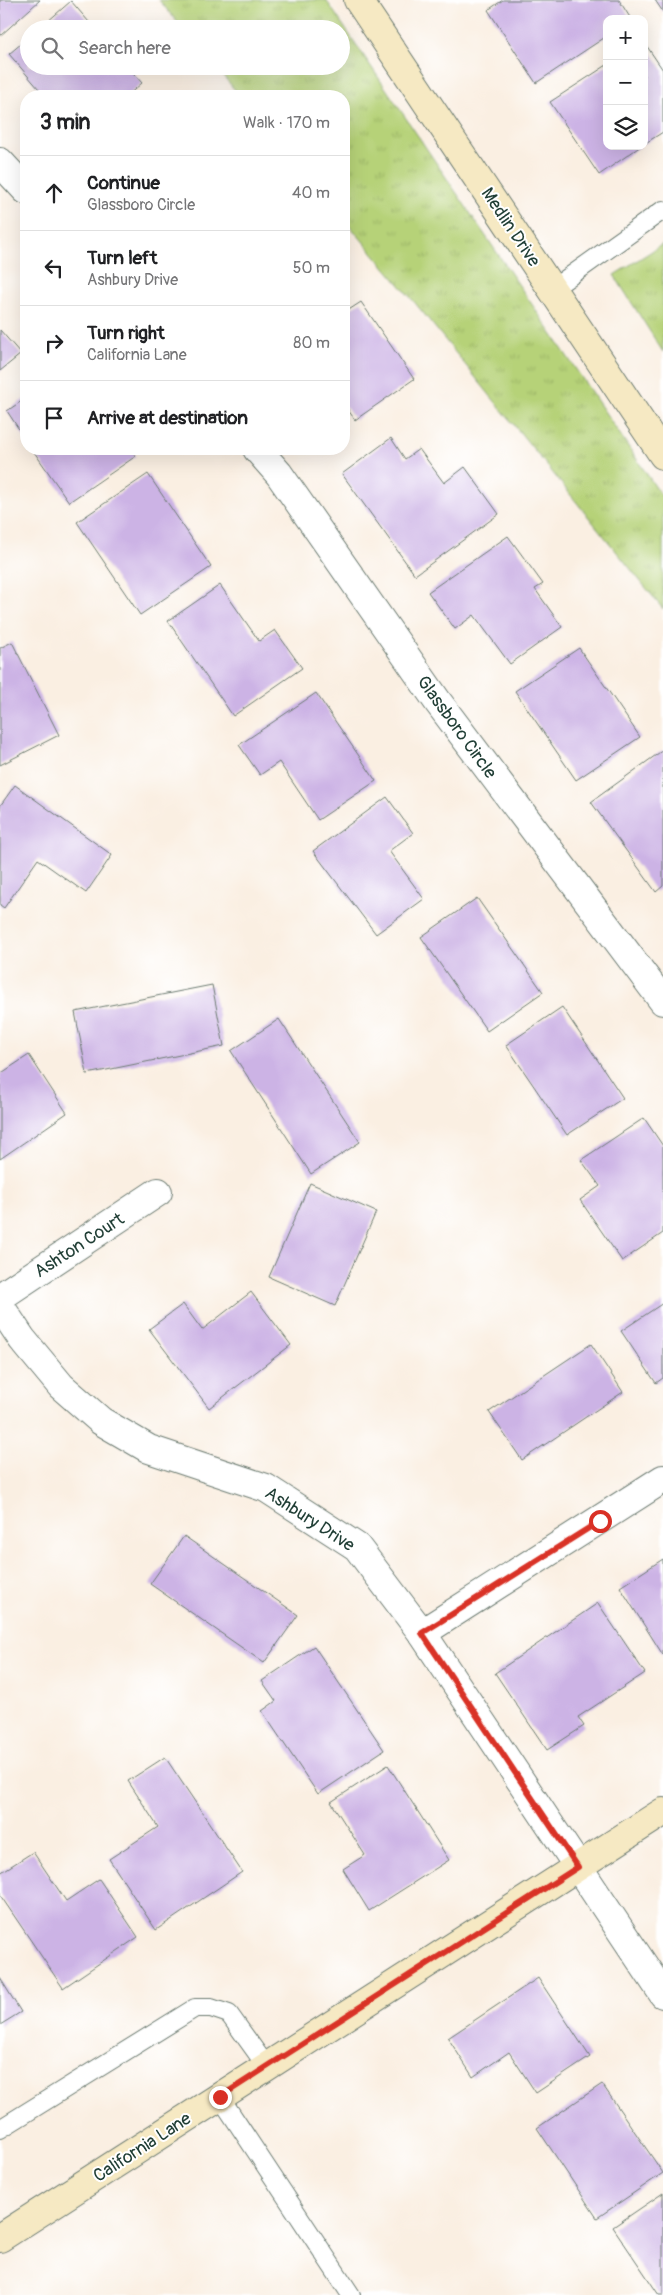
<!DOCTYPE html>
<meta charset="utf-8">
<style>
body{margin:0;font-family:Pangolin,sans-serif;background:#f2f2f2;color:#202124}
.controls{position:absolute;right:15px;top:15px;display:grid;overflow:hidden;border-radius:10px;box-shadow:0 5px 20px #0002}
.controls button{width:45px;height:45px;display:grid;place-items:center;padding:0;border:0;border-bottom:1px solid #e0e0e0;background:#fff;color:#202124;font:25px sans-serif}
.stop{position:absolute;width:15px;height:15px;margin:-11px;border:4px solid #d93025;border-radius:50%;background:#fff}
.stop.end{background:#d93025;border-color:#fff;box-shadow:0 1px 5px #0008}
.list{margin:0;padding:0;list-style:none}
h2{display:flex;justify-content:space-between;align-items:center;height:65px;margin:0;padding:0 20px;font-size:21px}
h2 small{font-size:16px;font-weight:400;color:#757577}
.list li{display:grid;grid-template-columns:32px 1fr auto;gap:15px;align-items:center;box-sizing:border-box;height:75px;padding:0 20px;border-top:1px solid #e0e0e0}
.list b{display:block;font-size:19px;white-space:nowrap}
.list p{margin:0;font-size:16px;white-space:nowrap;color:#757577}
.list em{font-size:16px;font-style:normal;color:#757577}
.icon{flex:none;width:28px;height:28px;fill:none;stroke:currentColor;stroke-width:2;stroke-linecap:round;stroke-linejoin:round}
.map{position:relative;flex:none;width:663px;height:2295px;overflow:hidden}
.search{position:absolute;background:#fff;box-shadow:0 5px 20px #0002;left:20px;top:20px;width:330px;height:55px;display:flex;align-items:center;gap:12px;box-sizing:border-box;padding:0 18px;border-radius:28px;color:#757577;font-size:19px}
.panel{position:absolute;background:#fff;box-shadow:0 5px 20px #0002;left:20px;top:90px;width:330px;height:365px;border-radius:20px}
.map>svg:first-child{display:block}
</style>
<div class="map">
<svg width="663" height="2295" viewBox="0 0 663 2295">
<defs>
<pattern id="grass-tufts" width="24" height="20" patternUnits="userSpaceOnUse" patternTransform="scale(1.25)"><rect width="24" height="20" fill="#b6d278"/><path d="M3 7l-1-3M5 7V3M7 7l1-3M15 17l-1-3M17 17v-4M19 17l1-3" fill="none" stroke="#9cb568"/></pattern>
</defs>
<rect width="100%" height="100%" fill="#fff"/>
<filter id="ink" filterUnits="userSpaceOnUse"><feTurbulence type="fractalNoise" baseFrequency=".02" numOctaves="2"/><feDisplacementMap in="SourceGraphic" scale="10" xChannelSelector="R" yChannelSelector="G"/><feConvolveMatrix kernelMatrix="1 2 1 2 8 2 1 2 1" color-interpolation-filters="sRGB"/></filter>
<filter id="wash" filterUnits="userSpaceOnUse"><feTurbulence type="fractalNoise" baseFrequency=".0096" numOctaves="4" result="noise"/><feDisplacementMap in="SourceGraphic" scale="20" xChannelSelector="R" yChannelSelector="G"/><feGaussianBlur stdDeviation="1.12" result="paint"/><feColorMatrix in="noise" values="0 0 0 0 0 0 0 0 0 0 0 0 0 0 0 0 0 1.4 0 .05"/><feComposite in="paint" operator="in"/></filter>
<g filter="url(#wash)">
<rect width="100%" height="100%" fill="#faefe2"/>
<!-- grass -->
<g fill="url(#grass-tufts)" stroke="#6a8856">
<path d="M159 0H326L663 498V609L416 304 344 219V96H240L215 66H341V29H183Z"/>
<path d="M663 244V352L614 275Z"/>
</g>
<g id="blocks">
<!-- building -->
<g fill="#ccb3e5">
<path d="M0 0H40L0 36Z"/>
<path d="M503 0H619L631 19H607V36L536 83 488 10Z"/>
<path d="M655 0H663V12Z"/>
<path d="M71 1 95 29H39Z"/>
<path d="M29 37V66H127L142 83 127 96H45L9 54Z"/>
<path d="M644 42 663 70V132L644 144Z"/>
<path d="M607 65V146H641L599 175 550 102Z"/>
<path d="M361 302 414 379 355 420 344 404V313Z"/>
<path d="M0 330 21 354 0 371Z"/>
<path d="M26 398V440L7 411Z"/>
<path d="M391 438 405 459 419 449 444 483 465 467 499 514 415 575 342 474Z"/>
<path d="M32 449H131L136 456 69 502Z"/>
<path d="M148 474 211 567 140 615 77 522Z"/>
<path d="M508 536 543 584 535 589 562 627 510 664 474 615 455 629 428 592Z"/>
<path d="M220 585 259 641 275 630 302 668 233 716 168 621Z"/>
<path d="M12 642 59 735 0 765V648Z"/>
<path d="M579 648 640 737 576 780 515 691Z"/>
<path d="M316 693 376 781 318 820 279 762 260 775 239 745Z"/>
<path d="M663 750V886L656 892 591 802Z"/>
<path d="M15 785 112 855 86 893 38 859 4 908 0 905V806Z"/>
<path d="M387 797 413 833 389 851 424 899 376 934 313 851Z"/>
<path d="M477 898 543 992 487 1031 421 937Z"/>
<path d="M212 985 224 1046 87 1074 75 1012Z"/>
<path d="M562 1007 623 1098 567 1135 506 1045Z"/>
<path d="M279 1019 360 1142 311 1174 231 1051Z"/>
<path d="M29 1055 67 1113 0 1159V1074Z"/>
<path d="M644 1118 663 1146V1233L622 1261 580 1200 600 1186 581 1160Z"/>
<path d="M310 1183 376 1212 335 1306 269 1277Z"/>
<path d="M251 1292 291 1345 209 1408 149 1329 183 1304 202 1330Z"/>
<path d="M663 1303V1378L656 1383 621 1331Z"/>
<path d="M591 1344 623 1392 522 1460 489 1412Z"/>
<path d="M184 1536 298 1615 264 1663 150 1584Z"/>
<path d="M663 1559V1655L620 1587Z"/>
<path d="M598 1603 645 1673 578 1717 584 1726 547 1750 495 1673Z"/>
<path d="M314 1646 384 1750 318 1794 262 1711 276 1701 262 1681Z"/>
<path d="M165 1757 242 1872 156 1930 109 1859 158 1827 128 1781Z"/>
<path d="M388 1765 449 1860 369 1911 343 1869 365 1855 331 1802Z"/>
<path d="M33 1852 66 1901 99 1879 138 1937 63 1988 0 1895V1873Z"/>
<path d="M0 1978 21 2012 0 2025Z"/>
<path d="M538 1978 590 2057 536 2093 509 2052 473 2077 448 2038Z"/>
<path d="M602 2084 663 2173 597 2218 537 2128Z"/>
<path d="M663 2193V2295H659L613 2227Z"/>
</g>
</g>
</g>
<g filter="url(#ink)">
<use href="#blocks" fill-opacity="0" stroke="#6c7b71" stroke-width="1"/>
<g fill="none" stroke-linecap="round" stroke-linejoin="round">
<defs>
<g id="lane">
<path d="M552 289 663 210"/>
<path d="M220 2097 351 2295"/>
<path d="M0 2129 195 2008H211L229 2014 267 2067"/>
</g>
<g id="street">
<path d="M0 162 26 190"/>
<path d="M257 449 279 474 438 702 663 1001"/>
<path d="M0 1297 158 1192"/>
<path d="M0 1306 22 1339 61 1386 101 1421 149 1449 266 1488 357 1547 422 1633 663 1994"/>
<path d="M422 1633 663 1479"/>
</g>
<g id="secondary">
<path d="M358 0 663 455"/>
<path d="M0 2238 663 1812"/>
</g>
</defs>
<!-- lane casing -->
<use href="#lane" stroke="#6c7b71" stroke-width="20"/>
<!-- street casing -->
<use href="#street" stroke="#6c7b71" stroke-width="30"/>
<!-- secondary casing -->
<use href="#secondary" stroke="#6c7b71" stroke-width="30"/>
<!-- lane -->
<use href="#lane" stroke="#fff" stroke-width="18"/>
<!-- street -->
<use href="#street" stroke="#fff" stroke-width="28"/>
<!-- secondary -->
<use href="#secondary" stroke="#f6e9c3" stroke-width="28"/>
</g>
</g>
<g fill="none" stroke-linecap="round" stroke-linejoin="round" filter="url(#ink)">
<!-- route -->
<path stroke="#d93025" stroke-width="6" d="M220 2097 578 1867 422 1633 600 1521"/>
</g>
<g text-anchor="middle" stroke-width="4" stroke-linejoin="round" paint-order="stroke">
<!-- street labels -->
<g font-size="18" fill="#1f3d34" stroke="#fff">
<text transform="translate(511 227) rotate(56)" y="6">Medlin Drive</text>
<text transform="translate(457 727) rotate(54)" y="6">Glassboro Circle</text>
<text transform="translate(79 1245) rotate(-33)" y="6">Ashton Court</text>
<text transform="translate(310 1519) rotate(33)" y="6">Ashbury Drive</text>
<text transform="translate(142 2147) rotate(-33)" y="6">California Lane</text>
</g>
</g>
</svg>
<div class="controls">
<button>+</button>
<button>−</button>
<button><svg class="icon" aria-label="layers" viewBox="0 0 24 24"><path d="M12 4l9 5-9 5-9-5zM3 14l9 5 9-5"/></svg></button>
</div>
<div class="stop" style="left:600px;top:1521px"></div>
<div class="stop end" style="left:220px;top:2097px"></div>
<div class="search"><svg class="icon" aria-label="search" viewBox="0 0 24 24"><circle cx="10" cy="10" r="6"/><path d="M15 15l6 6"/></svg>Search here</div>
<section class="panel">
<h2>3 min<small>Walk · 170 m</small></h2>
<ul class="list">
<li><svg class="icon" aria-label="ahead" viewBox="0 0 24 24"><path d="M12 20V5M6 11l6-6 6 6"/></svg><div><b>Continue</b><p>Glassboro Circle</p></div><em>40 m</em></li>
<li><svg class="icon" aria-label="left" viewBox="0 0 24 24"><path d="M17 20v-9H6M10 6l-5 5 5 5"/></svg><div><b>Turn left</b><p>Ashbury Drive</p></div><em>50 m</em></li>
<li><svg class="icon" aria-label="right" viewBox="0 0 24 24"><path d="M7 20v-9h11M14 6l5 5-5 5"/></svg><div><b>Turn right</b><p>California Lane</p></div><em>80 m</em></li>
<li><svg class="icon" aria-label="arrive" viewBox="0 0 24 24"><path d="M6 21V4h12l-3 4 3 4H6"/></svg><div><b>Arrive at destination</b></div></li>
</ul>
</section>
</div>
